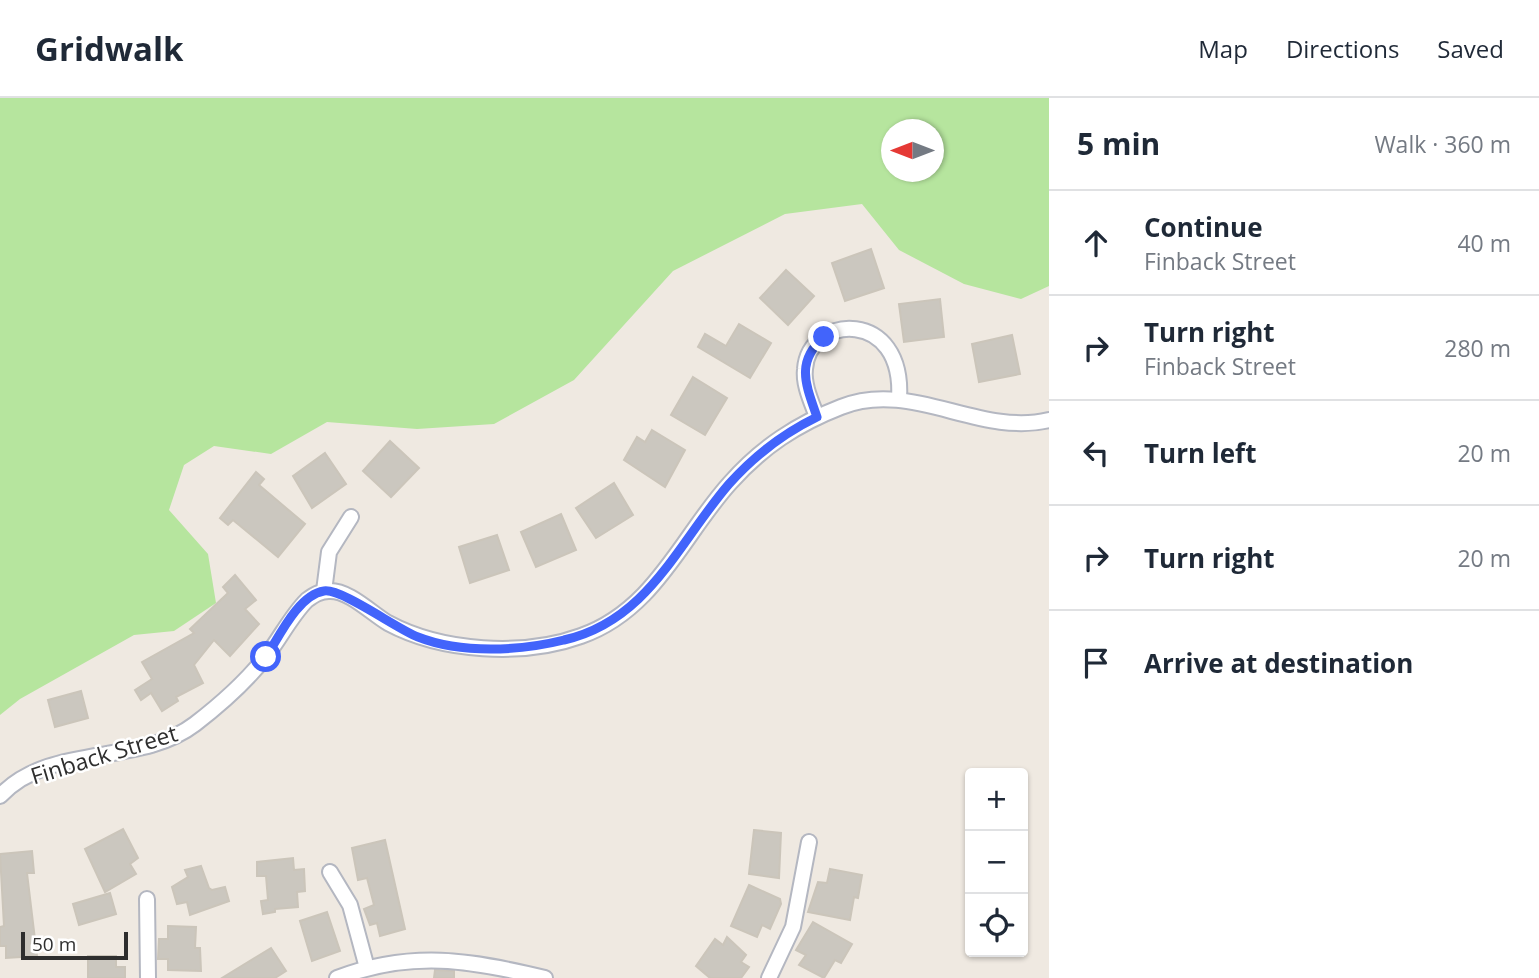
<!DOCTYPE html>
<meta charset="utf-8">
<style>
body{margin:0;font-family:"Open Sans",sans-serif;background:#f2f2f3;color:#1f2937}
.controls{position:absolute;right:21px;bottom:21px;display:grid;overflow:hidden;border-radius:7px;box-shadow:0 2px 5px #0004}
.controls button{width:63px;height:63px;display:grid;place-items:center;padding:0;border:0;border-bottom:2px solid #e0e1e3;background:#fff;color:#1f2937;font:35px sans-serif}
.compass{position:absolute;left:881px;top:21px;width:63px;height:63px;border-radius:50%;background:#fff;box-shadow:0 2px 5px #0004;rotate:270deg}
.scale{position:absolute;left:21px;bottom:18px;width:107px;box-sizing:border-box;padding-left:7px;border:4px solid #2e2e2e;border-top:0;font-size:19px;line-height:24px;white-space:nowrap;color:#2e2e2e;-webkit-text-stroke:5px #fff;paint-order:stroke}
.stop{position:absolute;width:21px;height:21px;margin:-16px;border:5px solid #4264fb;border-radius:50%;background:#fff}
.stop.end{background:#4264fb;border-color:#fff;box-shadow:0 2px 7px #0008}
.list{margin:0;padding:0;list-style:none}
h2{display:flex;justify-content:space-between;align-items:center;height:91px;margin:0;padding:0 28px;font-size:30px}
h2 small{font-size:23px;font-weight:400;color:#747a83}
.list li{display:grid;grid-template-columns:46px 1fr auto;gap:21px;align-items:center;box-sizing:border-box;height:105px;padding:0 28px;border-top:2px solid #e0e1e3}
.list b{display:block;font-size:26px;white-space:nowrap}
.list p{margin:0;font-size:23px;white-space:nowrap;color:#747a83}
.list em{font-size:23px;font-style:normal;color:#747a83}
.icon{flex:none;width:38px;height:38px;fill:none;stroke:currentColor;stroke-width:2;stroke-linecap:round;stroke-linejoin:round}
.map{position:relative;flex:none;width:1049px;height:880px;overflow:hidden}
header{display:flex;align-items:center;gap:42px;box-sizing:border-box;height:98px;padding:0 35px;background:#fff;border-bottom:2px solid #e0e1e3}
header strong{font-size:33px}
nav{display:flex;gap:38px;margin-inline-start:auto;font-size:24px}
main{display:flex}
aside{flex:1;background:#fff}
.map>svg:first-child{display:block}
</style>
<header>
<strong>Gridwalk</strong>
<nav><a>Map</a><a>Directions</a><a>Saved</a></nav>
</header>
<main>
<div class="map">
<svg width="1049" height="880" viewBox="0 0 1049 880">
<rect width="100%" height="100%" fill="#efe9e1"/>
<!-- green -->
<path fill="#b6e59e" fill-rule="evenodd" d="M0 0H1049V188L1021 201 964 186 899 152 862 106 785 116 673 173 574 282 494 326 417 331 327 324 271 356 214 348 184 367 169 412 208 456 216 505 174 533 134 537 20 601 0 617ZM892 32H934V74H892Z"/>
<!-- building -->
<g fill="#cbc7bf" stroke="#cbc5ba" stroke-width="2">
<path d="M871 151 884 190 845 203 832 165Z"/>
<path d="M786 172 814 198 788 227 760 200Z"/>
<path d="M940 201 944 239 904 244 899 206Z"/>
<path d="M739 226 771 245 750 280 698 249 705 236 726 248Z"/>
<path d="M1012 237 1020 276 979 284 972 246Z"/>
<path d="M693 279 727 300 705 337 671 317Z"/>
<path d="M652 332 685 352 665 389 624 362 637 339 645 344Z"/>
<path d="M390 343 419 370 391 399 363 373Z"/>
<path d="M325 355 346 386 312 410 293 378Z"/>
<path d="M256 374 264 381 259 387 305 426 278 459 233 422 228 427 220 420Z"/>
<path d="M614 385 633 417 596 440 576 410Z"/>
<path d="M561 416 576 452 536 469 521 434Z"/>
<path d="M497 437 509 472 470 485 459 449Z"/>
<path d="M235 477 256 502 245 511 259 526 230 558 214 542 194 567 203 585 176 599 178 603 162 613 151 595 141 602 135 592 152 581 142 564 194 535 190 531 228 495 223 489Z"/>
<path d="M81 593 88 620 55 629 48 602Z"/>
<path d="M123 731 138 760 130 766 136 776 105 794 85 751Z"/>
<path d="M754 732 781 735 779 780 749 776Z"/>
<path d="M385 742 405 831 380 838 377 825 370 827 364 811 374 807 367 780 358 782 352 750Z"/>
<path d="M32 753 34 775H27L37 858 6 860V848H0V829L4 828 0 756Z"/>
<path d="M293 760 294 772 304 771 305 793 297 794 298 809 275 811V814L263 816 261 803 268 802 266 778H257V764Z"/>
<path d="M201 768 209 790 212 792 225 789 229 803 190 817 187 804 177 806 172 789 188 779 185 772Z"/>
<path d="M830 771 862 777 858 800 854 799 850 822 808 814 818 784 827 785Z"/>
<path d="M749 787 780 801 781 806 770 831 762 827 757 839 731 828Z"/>
<path d="M110 795 116 816 79 827 73 806Z"/>
<path d="M327 814 340 853 312 863 300 823Z"/>
<path d="M813 824 852 846 841 865 835 862 824 880 799 867 806 857 796 852Z"/>
<path d="M168 828 196 829 195 850H200L201 873 168 872V861H158L159 841H168Z"/>
<path d="M727 839 746 857 741 864 749 869 741 880H710L696 868 715 841 723 847Z"/>
<path d="M271 850 286 873 275 880H222Z"/>
<path d="M88 858H116V869H125V880H88Z"/>
<path d="M435 872 454 873V880H434Z"/>
</g>
<g fill="none" stroke-linecap="round" stroke-linejoin="round">
<defs>
<g id="street">
<path d="M817 319C812 305 803 287 805 271 809 216 905 210 899 301"/>
<path d="M324 493 329 454 351 419"/>
<path d="M0 698C51 644 139 669 195 626 221 606 247 583 267 557 281 539 291 518 307 502 314 497 320 493 329 493 349 492 371 515 388 525 442 554 523 559 581 538 655 512 682 438 730 385 762 349 797 326 841 309 911 281 979 339 1049 322"/>
<path d="M330 774 350 807 367 870"/>
<path d="M147 801 148 880"/>
<path d="M337 880C412 852 470 862 545 880"/>
<path d="M769 880 793 829 809 744"/>
</g>
</defs>
<!-- street casing -->
<use href="#street" stroke="#b4b7c1" stroke-width="18"/>
<!-- street -->
<use href="#street" stroke="#fff" stroke-width="14"/>
</g>
<g fill="none" stroke-linecap="round" stroke-linejoin="round">
<!-- route -->
<path stroke="#4264fb" stroke-width="9" d="M266 559C279 539 298 497 324 493 341 490 397 531 418 539 461 556 520 553 564 542 648 523 678 445 729 386 755 357 782 336 817 319 806 287 795 264 824 239"/>
</g>
<g text-anchor="middle" stroke-width="5" stroke-linejoin="round" paint-order="stroke">
<!-- street labels -->
<g font-size="23" fill="#2e2e2e" stroke="#fff">
<text transform="translate(104 657) rotate(-17)" y="8">Finback Street</text>
</g>
</g>
</svg>
<div class="controls">
<button>+</button>
<button>−</button>
<button><svg class="icon" aria-label="locate" viewBox="0 0 24 24"><circle cx="12" cy="12" r="6"/><path d="M12 2v4M12 18v4M2 12h4M18 12h4"/></svg></button>
</div>
<svg class="compass" viewBox="-18 -18 36 36"><path d="M0-13l5 13h-10z" fill="#e53935"/><path d="M0 13l5-13h-10z" fill="#747a83"/></svg>
<div class="scale">50 m</div>
<div class="stop" style="left:266px;top:559px"></div>
<div class="stop end" style="left:824px;top:239px"></div>
</div>
<aside>
<h2>5 min<small>Walk · 360 m</small></h2>
<ul class="list">
<li><svg class="icon" aria-label="ahead" viewBox="0 0 24 24"><path d="M12 20V5M6 11l6-6 6 6"/></svg><div><b>Continue</b><p>Finback Street</p></div><em>40 m</em></li>
<li><svg class="icon" aria-label="right" viewBox="0 0 24 24"><path d="M7 20v-9h11M14 6l5 5-5 5"/></svg><div><b>Turn right</b><p>Finback Street</p></div><em>280 m</em></li>
<li><svg class="icon" aria-label="left" viewBox="0 0 24 24"><path d="M17 20v-9H6M10 6l-5 5 5 5"/></svg><div><b>Turn left</b></div><em>20 m</em></li>
<li><svg class="icon" aria-label="right" viewBox="0 0 24 24"><path d="M7 20v-9h11M14 6l5 5-5 5"/></svg><div><b>Turn right</b></div><em>20 m</em></li>
<li><svg class="icon" aria-label="arrive" viewBox="0 0 24 24"><path d="M6 21V4h12l-3 4 3 4H6"/></svg><div><b>Arrive at destination</b></div></li>
</ul>
</aside>
</main>
